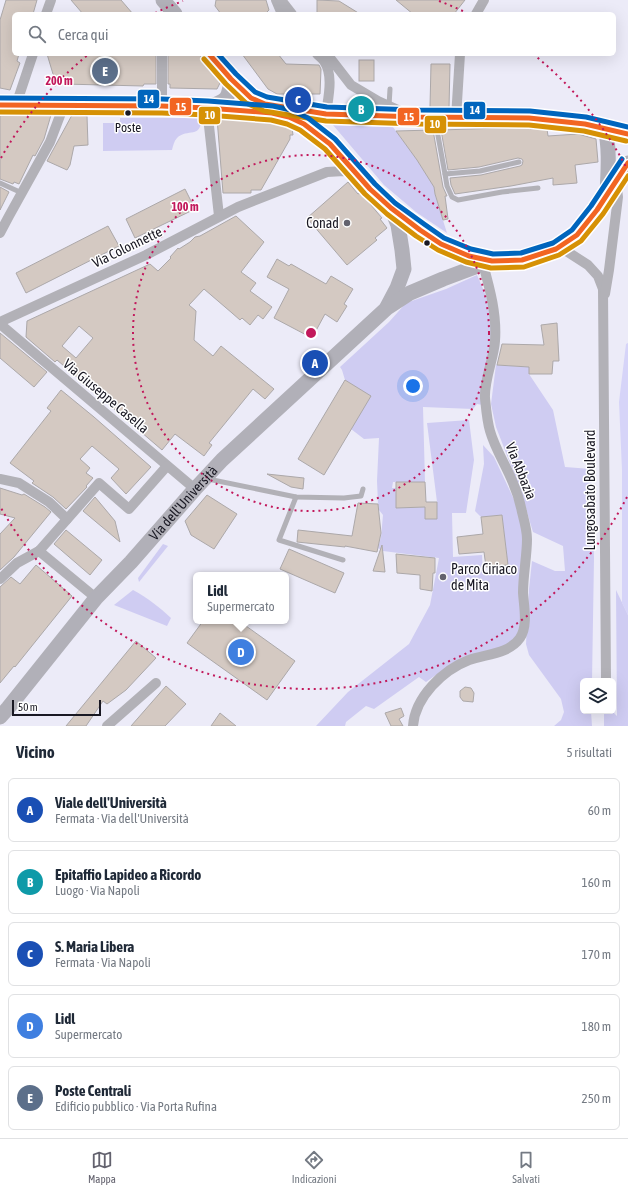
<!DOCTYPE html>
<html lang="it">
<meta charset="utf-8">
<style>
body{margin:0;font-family:"Asap Condensed",sans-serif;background:#f2f2f3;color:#1f2937}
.controls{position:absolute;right:12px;bottom:12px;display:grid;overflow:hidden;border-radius:6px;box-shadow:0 4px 16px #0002}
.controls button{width:36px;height:36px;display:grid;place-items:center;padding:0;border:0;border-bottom:1px solid #e0e1e3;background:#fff;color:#1f2937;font:20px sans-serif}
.scale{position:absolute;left:12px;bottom:10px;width:89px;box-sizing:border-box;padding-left:4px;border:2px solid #191823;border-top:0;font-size:11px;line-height:14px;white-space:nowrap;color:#191823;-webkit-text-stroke:3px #fff;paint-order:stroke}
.you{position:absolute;left:413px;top:386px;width:14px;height:14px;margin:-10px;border:3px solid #fff;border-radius:50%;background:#1a73e8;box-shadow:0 0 0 6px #1a73e833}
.badge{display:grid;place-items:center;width:26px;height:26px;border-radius:50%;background:#63626e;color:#fff;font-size:13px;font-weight:700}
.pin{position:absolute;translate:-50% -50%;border:2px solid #fff;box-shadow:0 1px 4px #0006}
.popup{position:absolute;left:193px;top:572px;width:96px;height:52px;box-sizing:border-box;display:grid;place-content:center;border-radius:6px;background:#fff;filter:drop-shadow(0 1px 3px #0005);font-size:13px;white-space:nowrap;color:#747a83}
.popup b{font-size:15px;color:#1f2937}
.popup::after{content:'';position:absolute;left:50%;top:100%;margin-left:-8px;border:8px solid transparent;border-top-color:#fff}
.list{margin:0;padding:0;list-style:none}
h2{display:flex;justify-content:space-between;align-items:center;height:52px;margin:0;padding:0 16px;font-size:17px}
h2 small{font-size:13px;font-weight:400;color:#747a83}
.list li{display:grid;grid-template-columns:26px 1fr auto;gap:12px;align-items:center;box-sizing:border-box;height:64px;margin:0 8px 8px;padding:0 8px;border:1px solid #e0e1e3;border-radius:6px}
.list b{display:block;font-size:15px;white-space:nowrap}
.list p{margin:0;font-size:13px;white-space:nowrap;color:#747a83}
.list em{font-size:13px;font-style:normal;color:#747a83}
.icon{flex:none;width:22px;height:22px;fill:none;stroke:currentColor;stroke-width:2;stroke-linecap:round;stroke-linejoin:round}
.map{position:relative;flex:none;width:628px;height:726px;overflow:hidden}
.search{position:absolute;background:#fff;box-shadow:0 4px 16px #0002;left:12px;right:12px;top:12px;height:44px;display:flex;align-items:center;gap:10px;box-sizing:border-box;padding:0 14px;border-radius:6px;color:#747a83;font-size:15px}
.sheet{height:412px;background:#fff}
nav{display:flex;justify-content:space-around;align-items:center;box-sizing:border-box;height:56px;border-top:1px solid #e0e1e3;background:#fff;font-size:11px;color:#747a83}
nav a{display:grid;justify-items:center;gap:2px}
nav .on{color:#63626e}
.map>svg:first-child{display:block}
</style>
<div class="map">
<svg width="628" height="726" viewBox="0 0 628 726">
<rect width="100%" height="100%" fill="#ecebf8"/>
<!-- green -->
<g fill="#cfccf2">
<path d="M120 118H201C202 139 187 128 177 138 174 141 173 146 172 150L103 151V123H120Z"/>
<path d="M333 125 393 127 417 160 434 187 435 195 447 233 416 212 384 185Z"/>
<path d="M477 275 486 296 493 328 483 405 477 404 473 409 423 407 425 482H393L392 488H396V508L425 507V519H437V502L427 423 469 420 474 460 466 513H452L453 557 482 555 483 572 509 568 508 565 502 515 481 517 475 511 484 464 483 445 494 457 519 510 523 537 521 623 516 638 508 645 447 667 426 682 419 677 374 709 366 706 346 722 345 726H316L348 692 409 644 430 605 439 558 383 551 378 548 381 537 383 515 379 510 378 504 377 481 379 438 364 439 351 429 370 396 345 380 342 370 340 367 389 322 406 303 446 289Z"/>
<path d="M496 365 529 367V374L553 410 565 467 591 469 594 558 592 681H583V711H591L592 726H554L561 720 564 712 561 699 529 655 526 644 529 589 532 561 555 571H565L563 546 533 532 520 489 496 427 491 404Z"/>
<path d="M163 544 168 546 139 582 138 578Z"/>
<path d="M133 590C148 598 159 607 171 618L167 626 114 605Z"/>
<path d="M616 590 628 615V726H604V711H612L617 716Z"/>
</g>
<!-- water -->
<path fill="#d6d4f8" d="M628 343V615L622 603V470L619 402 626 344Z"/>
<!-- building -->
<g fill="#d4c9c2" stroke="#aca8a9" fill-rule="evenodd">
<path d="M6 0H37L33 14H14V54H19L17 61 20 63 10 90 0 88V20Z"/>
<path d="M71 0H121L133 14H83Z"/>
<path d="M216 0H266L269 10 265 14H221L215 6Z"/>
<path d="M317 0 339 1 360 14H317Z"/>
<path d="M396 0H465L454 14H413Z"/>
<path d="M47 54H156V84H144L143 86 63 84 53 74Z"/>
<path d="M168 54H200L202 60 221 81 217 89 170 88V84H168Z"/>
<path d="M242 54H278L286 64 319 65 321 69 320 94H277L268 89Z"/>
<rect x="359" y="60" width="15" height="21"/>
<path d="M431 64H450L449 108 430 107Z"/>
<path d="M0 114 51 115 44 139 35 156 33 155 19 184 14 182 13 184 0 179Z"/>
<path d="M72 115 87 116 88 145 74 146 70 165 67 170 47 161Z"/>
<path d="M217 118 271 122 286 126 292 128 293 135H290V139L261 190H251V193H223Z"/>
<path d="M530 127V129L539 128 547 129 548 136 578 134 596 139 598 162 575 165 577 183 553 185V178L511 186 455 194 451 185 450 178 481 175 520 166 522 165 523 161 522 159 518 158 479 167 448 170 441 130Z"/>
<path d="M433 130 443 187 447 196H445L448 219 443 220 435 194 434 187 417 160 396 131Z"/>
<path d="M348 182 358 194 360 193 366 199 376 211 382 218 380 219 387 228 375 238 377 240 347 265 307 218Z"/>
<path d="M0 187 9 192 0 210Z"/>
<path d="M185 189 195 209 135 238 126 219Z"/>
<path d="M236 216 264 242 241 272 256 283 250 291 272 307 263 319 258 315 250 325 242 318 240 320 232 313 204 289 189 305 196 311 194 340 213 356 221 346 274 389 265 399 253 389 209 443 212 445 204 456 175 434 162 450 57 360 55 362 26 337 27 321 150 264 158 271 171 258 170 257 178 248 179 249 190 242 195 237 200 236ZM79 326 93 338 76 358 62 346Z"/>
<path d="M108 226 119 246 26 293 16 273Z"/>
<path d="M277 259 289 266 291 264 326 284 331 276 353 289 344 304 347 306 337 322 325 314 312 338 274 318 289 289 267 277Z"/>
<path d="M557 323 559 361H553L552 374H529V367L497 365 502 344 544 345 541 325Z"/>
<path d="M0 333 47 372 34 387 0 358Z"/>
<path d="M345 380 371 396 324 475 298 459Z"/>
<path d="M61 390 94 417 151 467 126 494 111 478 119 469 92 446 80 459 90 468 86 473 93 478 86 486 87 487 66 509 53 497 32 483 34 481 10 463 51 411 47 408Z"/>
<path d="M267 474 304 478 303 489 291 487Z"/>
<path d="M396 482H425L426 502H437V519H425V507L396 508Z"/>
<path d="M0 488 22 495 24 494 45 507 51 512 14 557 0 570V534L15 518 0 514Z"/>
<path d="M207 495 237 514 214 549 191 535 185 521Z"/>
<path d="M95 497 115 521 120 542 83 511Z"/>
<path d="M358 503 378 504 381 533 377 552 345 546V547L297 542 298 530 352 536Z"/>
<path d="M502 515 508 565 486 567 484 552 459 554 457 537 483 534 481 517Z"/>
<path d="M66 530 102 560 90 575 54 544Z"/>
<path d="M382 545 385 572 373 571Z"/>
<path d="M289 549 344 573 335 593 280 569Z"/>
<path d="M396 554 435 558V573H433L432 591 420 589V575L397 573Z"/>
<path d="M36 565 72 596 15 667 14 666 0 683V587L11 577 20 584Z"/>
<path d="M203 621H239L295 661 267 700 187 643Z"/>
<path d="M136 641 156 658 126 690 107 704 103 701 86 726H66Z"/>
<path d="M166 686 186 704 165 726H131Z"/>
<path d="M465 687 471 688 474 693 473 702 463 701 460 697V691Z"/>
<path d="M401 708 404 716 399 719 403 726H391L385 713Z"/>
<path d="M220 713 236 726H211Z"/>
</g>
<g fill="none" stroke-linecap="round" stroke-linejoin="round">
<!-- lane -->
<g stroke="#b2b1b7" stroke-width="5">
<path d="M389 106 390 89"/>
<path d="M435 119 445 174 480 171 519 162"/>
<path d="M445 174 447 186 452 197 458 200 502 192 538 188"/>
<path d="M0 183 22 193"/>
<path d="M208 479 296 497 344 498 361 496 363 489"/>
<path d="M296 497 279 540 343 560"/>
</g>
<!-- street -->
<g stroke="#b2b1b7" stroke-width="10">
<path d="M276 0 282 14"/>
<path d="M281 0 292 14"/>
<path d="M46 14 51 0"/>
<path d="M476 14 484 0"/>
<path d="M317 54C319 56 322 58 324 61 334 76 328 98 326 114"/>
<path d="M327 54 351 85 378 101 407 114"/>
<path d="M16 105 33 54"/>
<path d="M162 106V54"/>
<path d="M207 108 219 216"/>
<path d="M456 118 460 54"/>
<path d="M0 233 9 216 50 142 64 105"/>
<path d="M560 247 588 265 598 276 603 289 606 681"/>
<path d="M605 294 609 270 618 197 616 181"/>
<path d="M0 322 146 255 238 207 327 172 344 171 356 172"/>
<path d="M0 324 195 489"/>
<path d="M0 479 19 483 49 502 67 519"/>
<path d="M0 579 17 563 39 551"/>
<path d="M96 598 39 551 99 483 129 509 167 466"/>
<path d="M107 726 156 683"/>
<path d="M413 726C415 697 443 670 469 660 486 654 509 654 520 638 528 626 524 607 523 593 523 575 527 556 527 539 527 530 524 520 522 512 520 502 517 492 513 483 506 465 495 449 490 431 487 421 486 408 485 398 484 380 494 358 495 341 497 315 490 289 483 264"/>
</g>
<!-- secondary -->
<g stroke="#b1b0b8" stroke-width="15">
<path d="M163 0 175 14"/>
<path d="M209 54 231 79 251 98 265 104 326 114 418 117 529 118 585 124 605 128 628 134"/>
<path d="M0 105 162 106 207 108 272 113 289 117 304 124 330 144 370 189 391 208 420 230 441 244 469 256 492 261 522 260 556 249 577 235 597 210 628 163"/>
<path d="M208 107C227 101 229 99 231 79"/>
<path d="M605 128C610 149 608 172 607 194"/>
<path d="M387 307 397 288 404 269 402 250 398 225 391 208"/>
<path id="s1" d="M0 717 8 708 96 598 131 562 195 489 222 460 387 308 410 293 443 279 491 261"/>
</g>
<defs>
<g id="bus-1">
<path d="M209 54 231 79 251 98 265 104 326 114 418 117 529 118 585 124 628 134"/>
<path d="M0 105 162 106 207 108 272 113 289 117 304 124 330 144 370 189 391 208 420 230 441 244 469 256 492 261 522 260 556 249 577 235 597 210 628 163"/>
</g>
<g id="bus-2">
<path d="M204 59 226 84 246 103 264 111 326 121 418 124 529 125 584 131 626 141"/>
<path d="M0 112 162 113 207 115 271 120 287 124 300 130 325 149 365 194 387 214 416 236 438 250 466 262 491 268 524 267 559 255 581 241 603 214 628 176"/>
</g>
<g id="bus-3">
<path d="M218 54 236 74 255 92 267 97 327 107 418 110 530 111 586 117 628 127"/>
<path d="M0 98 162 99 208 101 273 106 291 110 308 118 335 139 375 184 395 203 424 224 444 238 471 249 493 254 521 253 553 243 572 230 591 206 622 159"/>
</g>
</defs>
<!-- bus-1 casing -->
<use href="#bus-1" stroke="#fff" stroke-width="8"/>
<!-- bus-2 casing -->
<use href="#bus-2" stroke="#fff" stroke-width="8"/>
<!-- bus-3 casing -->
<use href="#bus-3" stroke="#fff" stroke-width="8"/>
<!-- bus-1 -->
<use href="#bus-1" stroke="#f26522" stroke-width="5"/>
<!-- bus-2 -->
<use href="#bus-2" stroke="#d69105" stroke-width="5"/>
<!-- bus-3 -->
<use href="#bus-3" stroke="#0065bd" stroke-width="5"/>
</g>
<!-- distance rings -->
<g fill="none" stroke="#c2185b" stroke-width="2" stroke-dasharray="2 4">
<circle cx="311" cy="333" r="178"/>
<path d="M627 497A356 356 0 0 1 1 508M1 158A356 356 0 0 1 89 54M155 13A356 356 0 0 1 183 1M439 1A356 356 0 0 1 467 13M533 54A356 356 0 0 1 627 169"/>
</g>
<!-- markers -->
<g fill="#191823" stroke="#fff" stroke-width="1.5">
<circle cx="128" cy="113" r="3.5"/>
<circle cx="427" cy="243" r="3.5"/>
</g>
<g fill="#63626e" stroke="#fff" stroke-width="1.5">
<circle cx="347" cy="223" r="4"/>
<circle cx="443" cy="577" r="4"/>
</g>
<g text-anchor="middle" stroke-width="3" stroke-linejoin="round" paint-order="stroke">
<!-- bus labels -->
<g font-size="13" fill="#191823" stroke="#fff">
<text x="128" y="132">Poste</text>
</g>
<!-- poi labels -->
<g font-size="14" fill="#191823" stroke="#fff" text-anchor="end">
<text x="339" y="228">Conad</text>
<text x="451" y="574" text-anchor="start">Parco Ciriaco<tspan x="451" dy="16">de Mita</tspan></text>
</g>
<!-- street labels -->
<g font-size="14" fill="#191823" stroke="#fff">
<text transform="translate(127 247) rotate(-26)" y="5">Via Colonnette</text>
<text transform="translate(106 396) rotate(40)" y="5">Via Giuseppe Casella</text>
<text transform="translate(521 471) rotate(68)" y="5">Via Abbazia</text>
<text transform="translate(590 490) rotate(-90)" y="5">Lungosabato Boulevard</text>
<text dy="5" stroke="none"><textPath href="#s1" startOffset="282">Via dell'Università</textPath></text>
</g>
</g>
<circle cx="311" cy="333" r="6" fill="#c2185b" stroke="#fff" stroke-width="2"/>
<g font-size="12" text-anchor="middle" font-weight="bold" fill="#c2185b" stroke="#fff" stroke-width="3" stroke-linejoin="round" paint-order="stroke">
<text x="59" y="85">200 m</text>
<text x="185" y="211">100 m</text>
</g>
<g stroke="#fff" stroke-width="1.5">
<rect x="137" y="89" width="23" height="20" rx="4" fill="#0065bd"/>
<rect x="169" y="97" width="23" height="19" rx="4" fill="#f26522"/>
<rect x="463" y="101" width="23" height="19" rx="4" fill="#0065bd"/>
<rect x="198" y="106" width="23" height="19" rx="4" fill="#d69105"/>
<rect x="397" y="107" width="23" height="19" rx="4" fill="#f26522"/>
<rect x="424" y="115" width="23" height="19" rx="4" fill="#d69105"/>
</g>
<g font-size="11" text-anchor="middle" font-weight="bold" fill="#fff">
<text x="149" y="103">14</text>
<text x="181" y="111">15</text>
<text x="475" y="114">14</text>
<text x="210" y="119">10</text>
<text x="409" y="121">15</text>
<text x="435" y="128">10</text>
</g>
</svg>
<div class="controls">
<button><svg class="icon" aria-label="layers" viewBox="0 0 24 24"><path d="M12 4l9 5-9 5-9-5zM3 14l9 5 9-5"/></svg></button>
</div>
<div class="scale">50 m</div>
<div class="you"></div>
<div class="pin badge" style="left:315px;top:363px;background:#1a4fb4">A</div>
<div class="pin badge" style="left:361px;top:109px;background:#0f9aa8">B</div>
<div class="pin badge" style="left:298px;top:100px;background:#1a4fb4">C</div>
<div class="pin badge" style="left:241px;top:652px;background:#3f7fe0">D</div>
<div class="popup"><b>Lidl</b>Supermercato</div>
<div class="pin badge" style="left:105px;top:71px;background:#5c6f8a">E</div>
<div class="search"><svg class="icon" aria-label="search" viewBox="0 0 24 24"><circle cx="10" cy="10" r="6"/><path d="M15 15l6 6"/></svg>Cerca qui</div>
</div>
<section class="sheet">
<h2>Vicino<small>5 risultati</small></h2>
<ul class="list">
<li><span class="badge" style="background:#1a4fb4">A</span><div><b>Viale dell'Università</b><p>Fermata · Via dell'Università</p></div><em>60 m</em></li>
<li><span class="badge" style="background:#0f9aa8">B</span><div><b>Epitaffio Lapideo a Ricordo</b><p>Luogo · Via Napoli</p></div><em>160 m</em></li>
<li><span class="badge" style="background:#1a4fb4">C</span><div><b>S. Maria Libera</b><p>Fermata · Via Napoli</p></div><em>170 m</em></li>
<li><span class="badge" style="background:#3f7fe0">D</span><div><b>Lidl</b><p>Supermercato</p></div><em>180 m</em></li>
<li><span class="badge" style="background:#5c6f8a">E</span><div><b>Poste Centrali</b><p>Edificio pubblico · Via Porta Rufina</p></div><em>250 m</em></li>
</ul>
</section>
<nav>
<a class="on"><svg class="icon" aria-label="map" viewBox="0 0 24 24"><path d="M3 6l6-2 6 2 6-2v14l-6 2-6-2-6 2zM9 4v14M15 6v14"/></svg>Mappa</a>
<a><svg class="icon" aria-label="directions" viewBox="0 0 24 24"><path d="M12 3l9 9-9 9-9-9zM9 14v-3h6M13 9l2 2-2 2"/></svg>Indicazioni</a>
<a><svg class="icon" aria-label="saved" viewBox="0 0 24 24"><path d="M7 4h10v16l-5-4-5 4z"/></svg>Salvati</a>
</nav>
